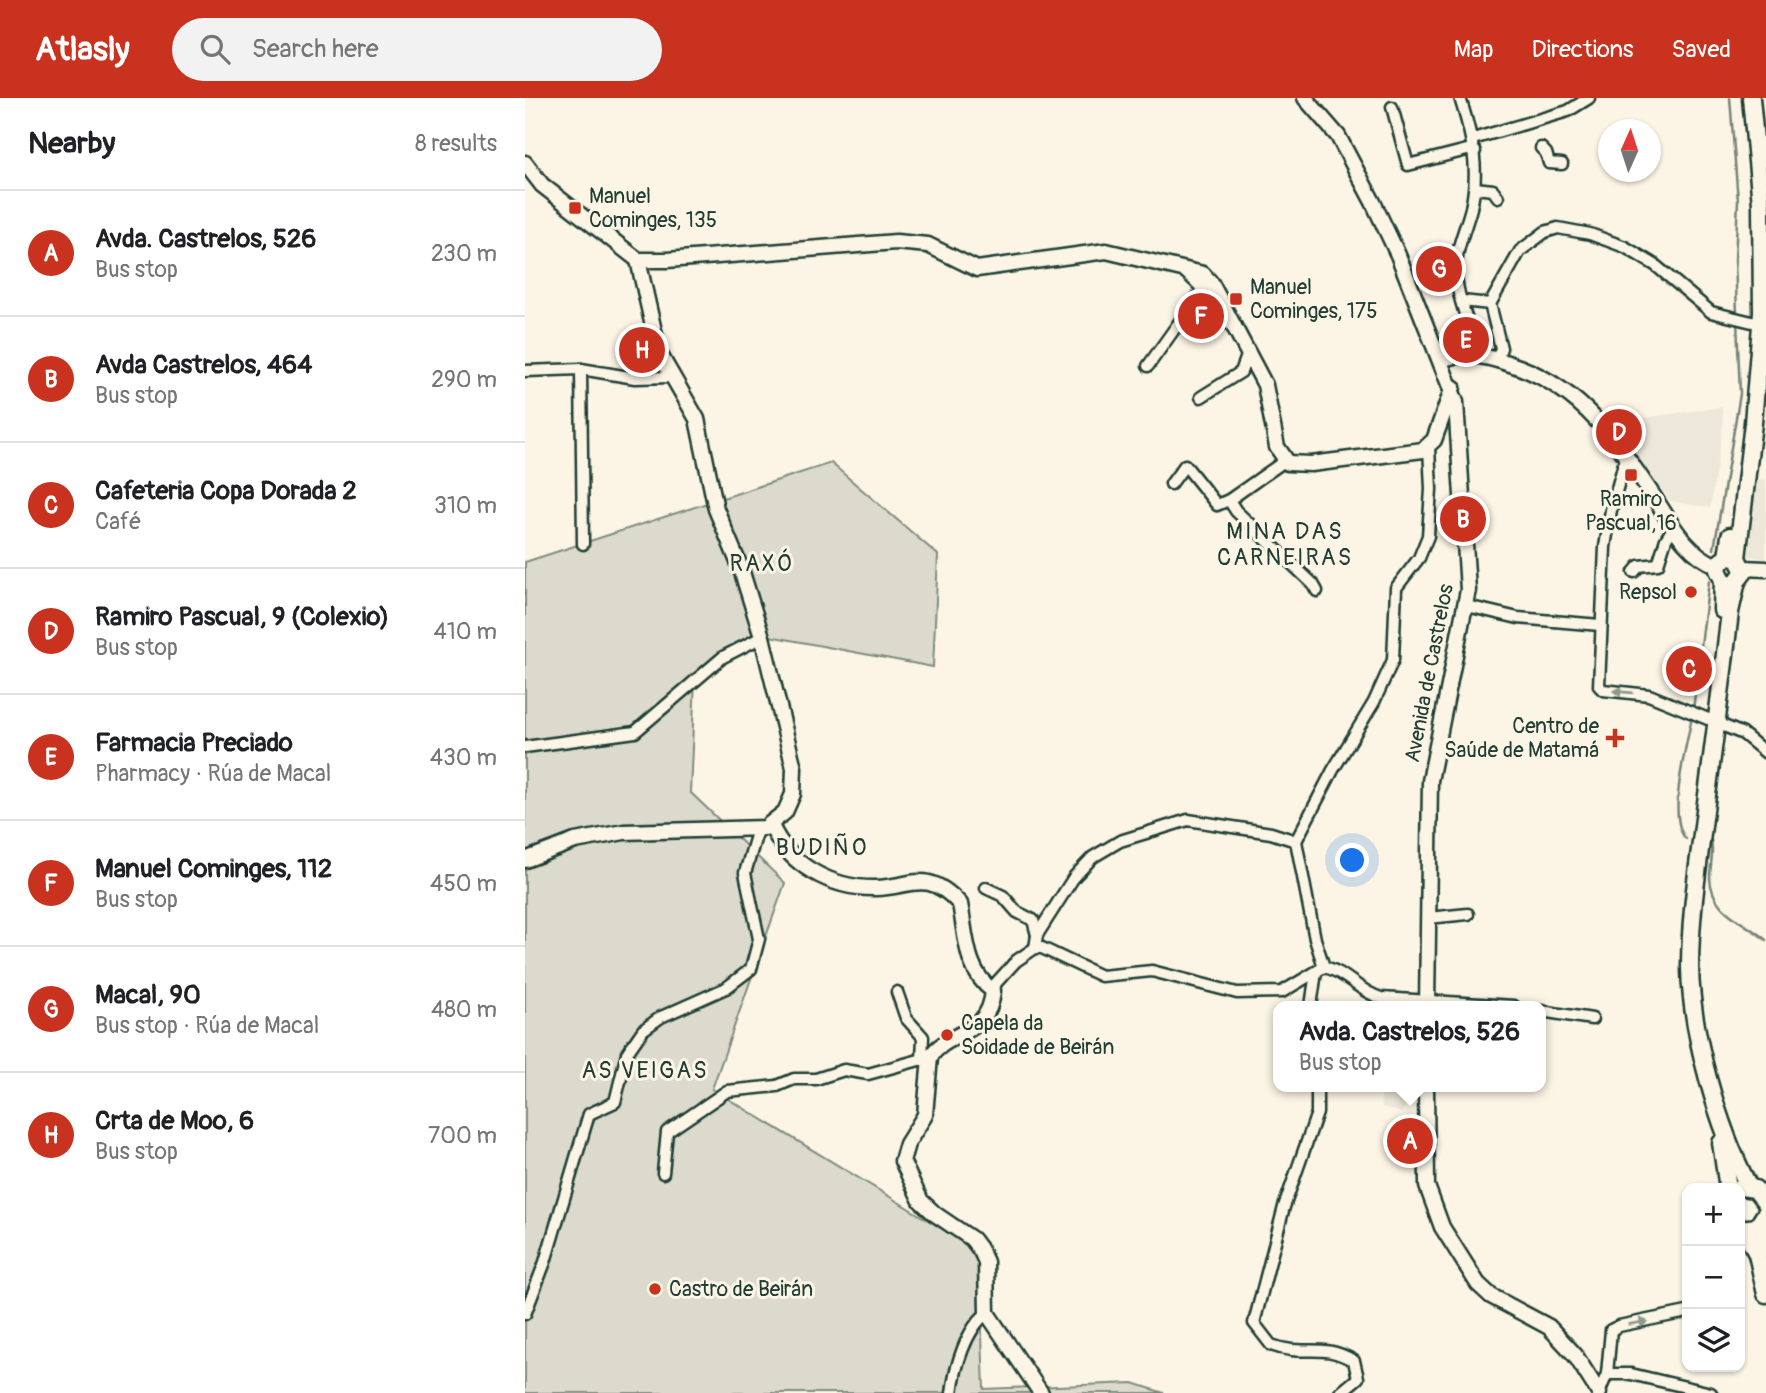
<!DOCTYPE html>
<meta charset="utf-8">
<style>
body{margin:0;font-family:Pangolin,sans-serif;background:#f2f2f2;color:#202124}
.controls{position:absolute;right:21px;bottom:21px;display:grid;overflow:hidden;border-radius:14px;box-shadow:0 2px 5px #0004}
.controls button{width:63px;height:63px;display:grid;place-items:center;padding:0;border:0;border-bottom:2px solid #e0e0e0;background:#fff;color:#202124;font:35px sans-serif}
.compass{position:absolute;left:1073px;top:21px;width:63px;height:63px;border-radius:50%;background:#fff;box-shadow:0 2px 5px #0004;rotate:3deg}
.you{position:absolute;left:828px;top:763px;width:24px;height:24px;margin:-18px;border:5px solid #fff;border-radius:50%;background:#1a73e8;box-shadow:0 0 0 10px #1a73e833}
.badge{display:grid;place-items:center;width:46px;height:46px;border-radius:50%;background:#c8321e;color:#fff;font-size:23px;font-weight:700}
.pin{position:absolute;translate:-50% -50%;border:4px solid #fff;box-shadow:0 2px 7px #0006}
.popup{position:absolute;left:748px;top:903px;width:273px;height:91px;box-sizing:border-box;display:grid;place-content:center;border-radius:14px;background:#fff;filter:drop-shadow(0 2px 5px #0005);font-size:23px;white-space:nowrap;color:#757577}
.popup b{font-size:26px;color:#202124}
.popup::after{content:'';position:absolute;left:50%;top:100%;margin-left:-14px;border:14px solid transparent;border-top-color:#fff}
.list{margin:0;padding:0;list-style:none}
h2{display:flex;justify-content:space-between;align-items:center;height:91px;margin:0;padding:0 28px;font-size:30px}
h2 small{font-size:23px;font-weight:400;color:#757577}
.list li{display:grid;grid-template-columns:46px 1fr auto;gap:21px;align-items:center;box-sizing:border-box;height:126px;padding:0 28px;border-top:2px solid #e0e0e0}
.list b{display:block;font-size:26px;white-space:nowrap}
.list p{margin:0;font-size:23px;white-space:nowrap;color:#757577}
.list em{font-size:23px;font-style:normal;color:#757577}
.icon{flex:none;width:38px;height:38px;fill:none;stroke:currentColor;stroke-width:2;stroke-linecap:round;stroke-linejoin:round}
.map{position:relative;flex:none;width:1241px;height:1295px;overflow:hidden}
header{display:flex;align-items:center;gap:42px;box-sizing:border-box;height:98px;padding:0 35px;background:#c8321e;color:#fff}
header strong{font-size:33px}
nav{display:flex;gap:38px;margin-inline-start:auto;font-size:24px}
.search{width:490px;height:63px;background:#f2f2f2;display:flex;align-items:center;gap:18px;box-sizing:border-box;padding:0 24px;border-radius:38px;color:#757577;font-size:26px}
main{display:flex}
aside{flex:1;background:#fff}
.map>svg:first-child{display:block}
</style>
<header>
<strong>Atlasly</strong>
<div class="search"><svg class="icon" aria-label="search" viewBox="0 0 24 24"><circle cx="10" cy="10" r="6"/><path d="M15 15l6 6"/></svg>Search here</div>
<nav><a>Map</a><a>Directions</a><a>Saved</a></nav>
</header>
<main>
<aside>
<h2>Nearby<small>8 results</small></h2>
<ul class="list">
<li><span class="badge">A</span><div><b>Avda. Castrelos, 526</b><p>Bus stop</p></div><em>230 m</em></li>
<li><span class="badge">B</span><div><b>Avda Castrelos, 464</b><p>Bus stop</p></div><em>290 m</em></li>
<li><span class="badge">C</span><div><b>Cafeteria Copa Dorada 2</b><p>Café</p></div><em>310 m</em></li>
<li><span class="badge">D</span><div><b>Ramiro Pascual, 9 (Colexio)</b><p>Bus stop</p></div><em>410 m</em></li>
<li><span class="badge">E</span><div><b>Farmacia Preciado</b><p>Pharmacy · Rúa de Macal</p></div><em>430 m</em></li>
<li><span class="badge">F</span><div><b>Manuel Cominges, 112</b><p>Bus stop</p></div><em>450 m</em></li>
<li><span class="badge">G</span><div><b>Macal, 90</b><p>Bus stop · Rúa de Macal</p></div><em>480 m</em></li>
<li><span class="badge">H</span><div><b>Crta de Moo, 6</b><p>Bus stop</p></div><em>700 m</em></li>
</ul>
</aside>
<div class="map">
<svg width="1241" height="1295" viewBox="0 0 1241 1295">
<rect width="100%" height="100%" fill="#fcf5e5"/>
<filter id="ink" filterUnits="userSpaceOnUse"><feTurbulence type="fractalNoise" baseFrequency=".0143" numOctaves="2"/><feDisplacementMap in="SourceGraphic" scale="14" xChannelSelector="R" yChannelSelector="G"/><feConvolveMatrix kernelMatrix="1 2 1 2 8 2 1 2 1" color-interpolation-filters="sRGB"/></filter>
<g filter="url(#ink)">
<!-- built -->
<g fill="#ece7d8">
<path d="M1197 309 1198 329 1185 410 1145 403 1089 324Z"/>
<path d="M1231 381 1241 382V461L1218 457Z"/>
<path d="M855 989H894V1000L880 1009 877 1015 857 1009Z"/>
</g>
<!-- green -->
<path fill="#dcdacc" stroke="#7e8c80" stroke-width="2" d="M306 365 413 457 408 569 234 536 170 582 165 694 260 785 187 991 454 1153 459 1291 608 1285 639 1295H0V464Z"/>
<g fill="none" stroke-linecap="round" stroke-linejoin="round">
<!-- stream -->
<g stroke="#758479" stroke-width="2.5">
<path d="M1205 0 1213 103 1210 161 1212 216"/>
<path d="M1189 451 1215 296 1212 223"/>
<path d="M1168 612 1184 483"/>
<path d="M1161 741C1141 720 1162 647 1167 618"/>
<path d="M1186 742C1189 756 1185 767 1185 780 1187 815 1218 822 1241 842"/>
</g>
<defs>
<g id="street">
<path d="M935 0C947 38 955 70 946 110 941 130 930 152 931 173 931 201 947 228 951 256"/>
<path d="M867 9 883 67 942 52 950 53"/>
<path d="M948 41 1043 13 1064 0"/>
<path d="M1016 50 1021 55 1024 65 1037 66"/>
<path d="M950 90 968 92 973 99"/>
<path d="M937 203 965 206"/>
<path d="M972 261 976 250 965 206 995 153 1020 134 1033 130 1065 136 1100 149 1130 167 1186 214 1227 224"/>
<path d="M623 268 678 191 661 175V171"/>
<path d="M56 271 58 446"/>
<path d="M0 273 56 271 110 280 146 279"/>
<path d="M676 299 716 274 723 255"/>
<path d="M1101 358 1086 412 1080 449 1074 588 1078 592 1124 597 1183 621"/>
<path d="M646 386 660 367 692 407 704 402 761 362"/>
<path d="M704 402 711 413 788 486 792 493"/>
<path d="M1109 474 1114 468 1133 466 1141 441 1149 429"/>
<path d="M942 508 993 520 1075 527"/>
<path d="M1192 625 1218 636 1241 655"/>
<path d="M0 649 110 634 198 559 237 539"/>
<path d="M461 790 478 798 492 814 508 822 512 837"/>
<path d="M903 820 943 816"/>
<path d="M510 850 512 837 549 779 568 759 595 743 663 722 746 735 771 743"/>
<path d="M799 869 790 841 771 743 808 672 849 604 868 562 871 490 894 460 903 438 906 391 904 349"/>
<path d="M468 893 471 885 491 863 510 850H517L576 878 627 873 712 895 757 894 799 869C820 873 834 894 856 900L989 908"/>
<path d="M372 894 381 920 398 939 397 962"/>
<path d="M786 908 791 874"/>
<path d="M1016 913 1067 921"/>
<path d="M792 989V1015L759 1109 729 1225 746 1247C780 1260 795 1243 829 1263L833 1280 815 1295"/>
<path d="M138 1075 142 1034 202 993 252 988 269 981H291L319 972 343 976 405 959"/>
<path d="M0 1216 20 1164 64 1016 90 1004 102 955 118 932 136 919 201 890 226 871 234 841 220 775 233 731"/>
<path d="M1082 1276H1106L1186 1295"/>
<path d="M427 1295C430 1269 441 1231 462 1215"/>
<path d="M1074 1295 1082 1276 1086 1232 1094 1228 1162 1214"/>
</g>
<g id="secondary">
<path d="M780 0 813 38 848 104 873 157 931 304 943 492 905 683 902 908"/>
<path d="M0 65 17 87 113 162H142L371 144 403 147 452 171 581 153 678 176 686 185 740 287 752 349 763 365 786 366 898 352 909 342 928 289"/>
<path d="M917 261C946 253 966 259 994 269 1058 293 1092 344 1129 399 1146 425 1162 457 1193 468"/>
<path d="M1219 470 1241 471"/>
<path d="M246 727C263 767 307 791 351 790 387 789 402 770 435 806 441 836 440 873 468 893 464 939 424 931 405 959L400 1017 382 1046 377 1063 396 1103 410 1116 447 1141 456 1153 461 1164 462 1215 516 1295"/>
<path d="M0 762 50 743 99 734 240 730 260 714 268 696 269 670 237 539 216 471 191 411 172 321 134 255 113 162"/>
<path d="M901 989 902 1088 917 1129 953 1186 966 1198 1024 1229 1050 1257 1074 1295"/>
</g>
<g id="primary">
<path d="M1197 512 1198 482 1193 472 1195 464 1202 459 1205 438"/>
<path d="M1196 1045 1203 1090"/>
<path d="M1216 1089 1230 1091 1241 1105"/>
<path d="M1224 1089C1193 1029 1166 936 1165 869 1165 819 1173 769 1179 720 1188 652 1197 583 1205 514L1212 483 1219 474 1212 460 1228 325 1237 215 1236 106 1226 0"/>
<path d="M1237 1124 1241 1150"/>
<path d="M1215 1131 1232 1129 1241 1115"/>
<path d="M1219 1132 1232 1156 1241 1196"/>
</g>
</defs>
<!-- street casing -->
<use href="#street" stroke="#1f3d34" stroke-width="15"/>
<!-- secondary casing -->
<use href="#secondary" stroke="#1f3d34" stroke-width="19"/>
<!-- primary casing -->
<use href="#primary" stroke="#1f3d34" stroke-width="21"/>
<!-- street -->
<use href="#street" stroke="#fcf5e5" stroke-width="10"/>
<!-- secondary -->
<use href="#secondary" stroke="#fcf5e5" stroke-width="14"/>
<!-- primary -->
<use href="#primary" stroke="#fcf5e5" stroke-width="16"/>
</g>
<!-- one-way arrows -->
<defs><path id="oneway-solid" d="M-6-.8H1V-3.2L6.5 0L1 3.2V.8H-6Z" transform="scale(1.75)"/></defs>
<g fill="#8e998c">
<use href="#oneway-solid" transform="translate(1098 594) rotate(-175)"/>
<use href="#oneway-solid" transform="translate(1113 1225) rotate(-9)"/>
</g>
</g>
<!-- markers -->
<g fill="#c8321e" stroke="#fcf5e5" stroke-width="2.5">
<rect x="43" y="103" width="14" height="14" rx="3.5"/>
<rect x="704" y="194" width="14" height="14" rx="3.5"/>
<rect x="1099" y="370" width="14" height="14" rx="3.5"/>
<circle cx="1166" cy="494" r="7"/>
<path d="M1086.5 629.5h7v7h7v7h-7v7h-7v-7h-7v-7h7z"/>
<circle cx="422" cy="937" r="7"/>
<circle cx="130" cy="1191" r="7"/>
</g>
<g text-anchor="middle" stroke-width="6" stroke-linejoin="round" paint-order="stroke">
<!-- poi labels -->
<g font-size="21" fill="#1f3d34" stroke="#fcf5e5" text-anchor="start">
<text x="64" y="105">Manuel<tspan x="64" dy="24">Cominges, 135</tspan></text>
<text x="725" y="196">Manuel<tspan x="725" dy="24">Cominges, 175</tspan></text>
<text x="1106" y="408" text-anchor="middle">Ramiro<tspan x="1106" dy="24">Pascual,16</tspan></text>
<text x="1152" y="501" text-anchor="end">Repsol</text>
<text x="1074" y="635" text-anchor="end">Centro de<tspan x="1074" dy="24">Saúde de Matamá</tspan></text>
<text x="436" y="932">Capela da<tspan x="436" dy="24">Soidade de Beirán</tspan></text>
<text x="144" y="1198">Castro de Beirán</text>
</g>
<!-- street labels -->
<g font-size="21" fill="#1f3d34" stroke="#fcf5e5">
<text transform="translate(904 575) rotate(-79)" y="7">Avenida de Castrelos</text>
</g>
<!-- neighbourhood labels -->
<g font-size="23" letter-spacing="2" fill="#1f3d34" stroke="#fcf5e5">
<text x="760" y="441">MINA DAS<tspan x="760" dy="26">CARNEIRAS</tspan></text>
<text x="237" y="473">RAXÓ</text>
<text x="297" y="757">BUDIÑO</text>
<text x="120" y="980">AS VEIGAS</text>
</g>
</g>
</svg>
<div class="controls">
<button>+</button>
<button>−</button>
<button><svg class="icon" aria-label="layers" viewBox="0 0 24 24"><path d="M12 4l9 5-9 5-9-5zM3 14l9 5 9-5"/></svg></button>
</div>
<svg class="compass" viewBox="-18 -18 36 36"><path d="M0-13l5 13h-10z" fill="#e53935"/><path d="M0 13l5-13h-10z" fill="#757577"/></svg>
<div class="you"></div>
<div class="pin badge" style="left:885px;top:1043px">A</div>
<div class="popup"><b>Avda. Castrelos, 526</b>Bus stop</div>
<div class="pin badge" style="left:938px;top:421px">B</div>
<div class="pin badge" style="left:1164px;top:571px">C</div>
<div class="pin badge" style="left:1094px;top:334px">D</div>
<div class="pin badge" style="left:941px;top:242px">E</div>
<div class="pin badge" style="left:676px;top:218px">F</div>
<div class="pin badge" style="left:914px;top:171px">G</div>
<div class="pin badge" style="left:117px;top:252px">H</div>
</div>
</main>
